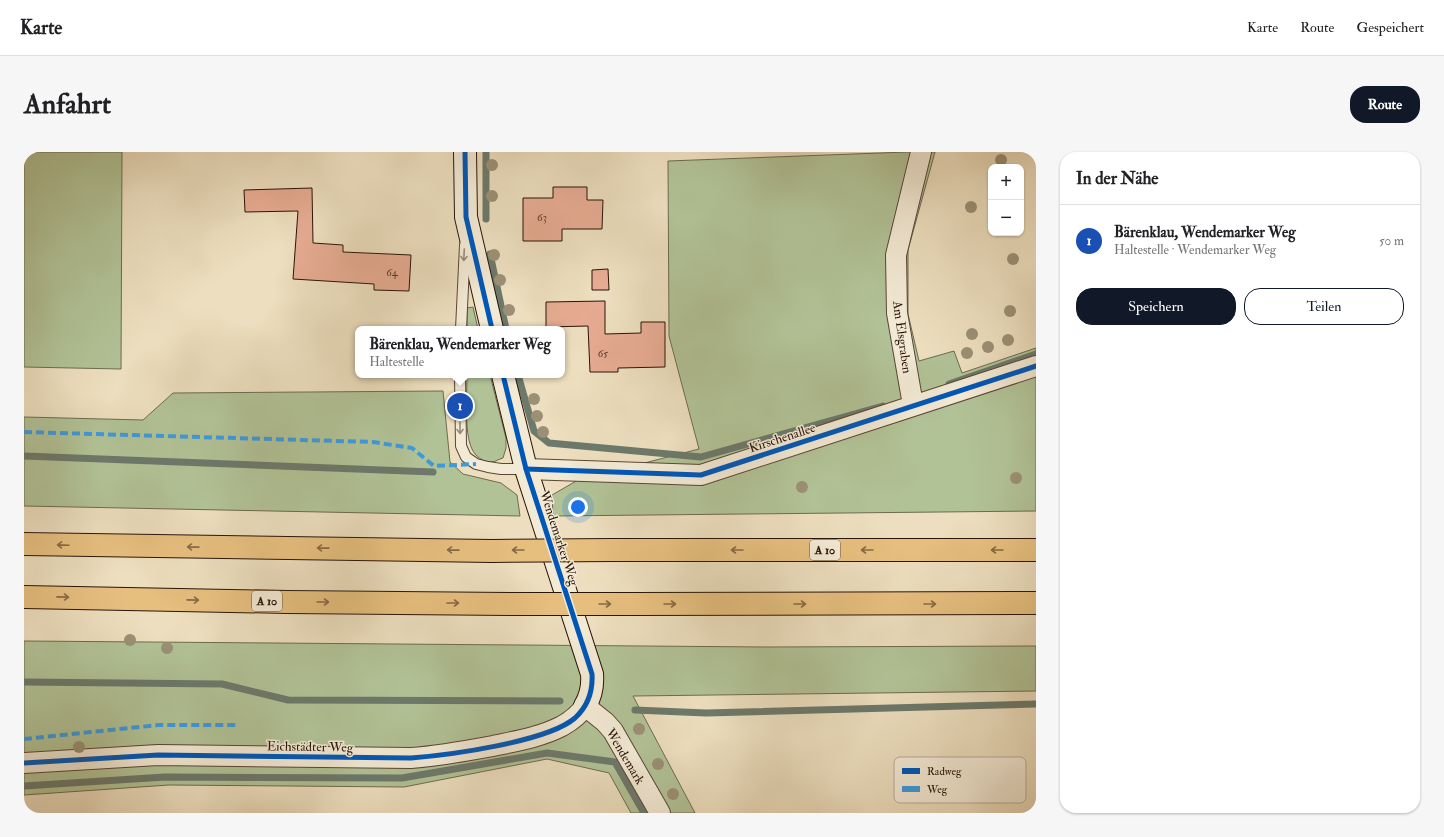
<!DOCTYPE html>
<html lang="de">
<meta charset="utf-8">
<style>
body{margin:0;font-family:"IM FELL Double Pica",serif;background:#f6f6f6;color:#202124}
.controls{position:absolute;right:12px;top:12px;display:grid;overflow:hidden;border-radius:8px;box-shadow:0 1px 3px #0004}
.controls button{width:36px;height:36px;display:grid;place-items:center;padding:0;border:0;border-bottom:1px solid #e0e0e0;background:#fff;color:#202124;font:20px sans-serif}
.you{position:absolute;left:554px;top:355px;width:14px;height:14px;margin:-10px;border:3px solid #fff;border-radius:50%;background:#1a73e8;box-shadow:0 0 0 6px #1a73e833}
.badge{display:grid;place-items:center;width:26px;height:26px;border-radius:50%;background:#111827;color:#fff;font-size:13px;font-weight:700}
.pin{position:absolute;translate:-50% -50%;border:2px solid #fff;box-shadow:0 1px 4px #0006}
.popup{position:absolute;left:331px;top:174px;width:210px;height:52px;box-sizing:border-box;display:grid;place-content:center;border-radius:8px;background:#fff;filter:drop-shadow(0 1px 3px #0005);font-size:13px;white-space:nowrap;color:#757577}
.popup b{font-size:15px;color:#202124}
.popup::after{content:'';position:absolute;left:50%;top:100%;margin-left:-8px;border:8px solid transparent;border-top-color:#fff}
.list{margin:0;padding:0;list-style:none}
h2{display:flex;justify-content:space-between;align-items:center;height:52px;margin:0;padding:0 16px;font-size:17px}
h2 small{font-size:13px;font-weight:400;color:#757577}
.list li{display:grid;grid-template-columns:26px 1fr auto;gap:12px;align-items:center;box-sizing:border-box;height:72px;padding:0 16px;border-top:1px solid #e0e0e0}
.list b{display:block;font-size:15px;white-space:nowrap}
.list p{margin:0;font-size:13px;white-space:nowrap;color:#757577}
.list em{font-size:13px;font-style:normal;color:#757577}
.actions{display:flex;gap:8px;padding:12px 16px}
.actions a{flex:1;padding:9px 0;border:1px solid #111827;border-radius:16px;text-align:center;font-size:14px;color:#111827}
.actions .main{background:#111827;color:#fff}
.map{position:relative;flex:none;width:1012px;height:661px;overflow:hidden;border-radius:16px}
header{display:flex;align-items:center;gap:24px;box-sizing:border-box;height:56px;padding:0 20px;background:#fff;border-bottom:1px solid #e0e0e0}
header strong{font-size:19px}
nav{display:flex;gap:22px;margin-inline-start:auto;font-size:14px}
.intro{display:flex;align-items:center;justify-content:space-between;box-sizing:border-box;height:96px;padding:0 24px}
h1{margin:0;font-size:28px}
.button{padding:10px 18px;border-radius:16px;background:#111827;color:#fff;font-size:14px;font-weight:700}
main{display:flex;gap:24px;padding:0 24px}
aside{flex:1;background:#fff;border-radius:16px;box-shadow:0 1px 3px #0004}
.map>svg:first-child{display:block}
</style>
<header>
<strong>Karte</strong>
<nav><a>Karte</a><a>Route</a><a>Gespeichert</a></nav>
</header>
<div class="intro"><h1>Anfahrt</h1><a class="button">Route</a></div>
<main>
<div class="map">
<svg width="1012" height="661" viewBox="0 0 1012 661">
<rect width="100%" height="100%" fill="#ecdebe"/>
<filter id="stains"><feTurbulence type="fractalNoise" baseFrequency=".005" numOctaves="4"/><feColorMatrix values="0 0 0 0 .2 0 0 0 0 .09 0 0 0 0 .02 0 0 0 .5 -.17"/></filter>
<radialGradient id="worn" r=".72"><stop offset=".6" stop-color="#630" stop-opacity="0"/><stop offset="1" stop-color="#630" stop-opacity=".3"/></radialGradient>
<!-- green -->
<g fill="#b1c296" stroke="#6d6b4f">
<path d="M0 0H98L97 217 0 215Z"/>
<path d="M883 0H911L884 98V162L895 209 930 199 938 221 1012 196V359L529 364 528 343 554 328 675 297 645 184 644 9Z"/>
<path d="M449 155 454 177H443V156Z"/>
<path d="M443 223H466L482 286V296L479 306C475 307 471 310 467 310 459 310 451 304 448 297 440 281 443 242 443 223Z"/>
<path d="M419 239 426 310 439 322 477 331 493 343 496 364 0 354V265L119 268 149 241Z"/>
<path d="M0 489 742 495 1012 494V539L609 544 671 661H607L585 621 523 607 380 635 145 633 0 643Z"/>
</g>
<g fill="none" stroke-linecap="round" stroke-linejoin="round">
<!-- stream -->
<g stroke="#6c796b" stroke-width="7">
<path d="M462 0V67"/>
<path d="M466 102 482 177"/>
<path d="M494 223 510 279 525 291 677 305 859 254"/>
<path d="M925 232 1012 202"/>
<path d="M0 304 409 320"/>
<path d="M0 530 198 532 264 548 536 549"/>
<path d="M611 558 682 561 1012 552"/>
<path d="M0 634 141 625 378 626 523 601 591 610 620 661"/>
</g>
</g>
<!-- building -->
<g fill="#e6ab92" stroke="#291408">
<path d="M529 35H563V48H579L578 77H538V89H499V46H529Z"/>
<path d="M288 36 289 91 319 93V100L387 103 385 139 350 138V132L269 127 274 59 221 60 220 38Z"/>
<path d="M584 117 585 138H568V118Z"/>
<path d="M581 149V182L617 181V170H641V215L594 216V220H566L564 174 522 175V150Z"/>
</g>
<g fill="none" stroke-linecap="round" stroke-linejoin="round">
<defs>
<g id="lane">
<path d="M437 177 441 93"/>
<path d="M436 223 437 294 442 305 452 312 464 315 477 317H502"/>
</g>
<g id="street">
<path d="M889 253 873 161 872 103 897 0"/>
<path d="M502 317 677 323 1012 214"/>
<path d="M0 611 134 603 387 606C415 604 442 599 469 594 492 589 517 585 538 574 547 569 555 563 561 554L581 570 589 579 636 661"/>
</g>
<g id="secondary">
<path d="M441 0 442 65 468 177"/>
<path d="M479 223 502 317 568 522C569 534 567 544 561 554"/>
</g>
<g id="highway">
<path d="M0 392 468 399"/>
<path d="M589 398H1012"/>
<path d="M0 445 263 450 486 452"/>
<path d="M607 452 1012 451"/>
</g>
</defs>
<!-- lane casing -->
<use href="#lane" stroke="#5a4636" stroke-width="12"/>
<!-- street casing -->
<use href="#street" stroke="#5a4636" stroke-width="22"/>
<!-- secondary casing -->
<use href="#secondary" stroke="#291408" stroke-width="24"/>
<!-- highway casing -->
<use href="#highway" stroke="#291408" stroke-width="24"/>
<!-- lane -->
<use href="#lane" stroke="#f3ead5" stroke-width="10"/>
<!-- street -->
<use href="#street" stroke="#f3ead5" stroke-width="20"/>
<!-- secondary -->
<use href="#secondary" stroke="#f3ead5" stroke-width="22"/>
<!-- highway -->
<use href="#highway" stroke="#e6bf7f" stroke-width="22"/>
<defs>
<g id="highway-bridge">
<path d="M468 399 589 398"/>
<path d="M486 452H607"/>
</g>
</defs>
<!-- highway-bridge casing -->
<use href="#highway-bridge" stroke="#291408" stroke-width="24" stroke-linecap="butt"/>
<!-- highway-bridge -->
<use href="#highway-bridge" stroke="#e6bf7f" stroke-width="22"/>
<!-- quiet -->
<g stroke="#3d9add" stroke-width="4" stroke-dasharray="8 4" stroke-linecap="butt">
<path d="M0 280 349 290 388 296 410 314 452 312"/>
<path d="M0 587 135 573H212"/>
</g>
<defs>
<g id="cycleway">
<path d="M441 0 442 65 468 177"/>
<path d="M502 317 677 323 1012 214"/>
<path d="M0 611 134 603 387 606C425 603 523 590 551 566 564 554 569 539 568 522L502 317 479 223"/>
</g>
</defs>
<!-- cycleway casing -->
<use href="#cycleway" stroke="#f3ead5" stroke-width="8"/>
<!-- cycleway -->
<use href="#cycleway" stroke="#0057b8" stroke-width="5"/>
</g>
<!-- trees -->
<g fill="#9b9075">
<circle cx="977" cy="8" r="6"/>
<circle cx="468" cy="13" r="6"/>
<circle cx="468" cy="44" r="6"/>
<circle cx="947" cy="55" r="6"/>
<circle cx="470" cy="103" r="6"/>
<circle cx="989" cy="107" r="6"/>
<circle cx="476" cy="128" r="6"/>
<circle cx="485" cy="158" r="6"/>
<circle cx="986" cy="159" r="6"/>
<circle cx="948" cy="182" r="6"/>
<circle cx="984" cy="188" r="6"/>
<circle cx="964" cy="195" r="6"/>
<circle cx="943" cy="201" r="6"/>
<circle cx="510" cy="247" r="6"/>
<circle cx="513" cy="264" r="6"/>
<circle cx="519" cy="280" r="6"/>
<circle cx="992" cy="326" r="6"/>
<circle cx="778" cy="335" r="6"/>
<circle cx="106" cy="488" r="6"/>
<circle cx="143" cy="496" r="6"/>
<circle cx="615" cy="577" r="6"/>
<circle cx="55" cy="595" r="6"/>
<circle cx="634" cy="612" r="6"/>
<circle cx="649" cy="642" r="6"/>
</g>
<!-- one-way arrows -->
<defs><path id="oneway-shaft" d="M-6 0H5M1.5-3L5.5 0L1.5 3" fill="none" stroke-width="1.6" stroke-linecap="round" stroke-linejoin="round"/></defs>
<g stroke="#988a79">
<use href="#oneway-shaft" transform="translate(440 103) rotate(93)"/>
<use href="#oneway-shaft" transform="translate(436 276) rotate(89)"/>
</g>
<g stroke="#886a44">
<use href="#oneway-shaft" transform="translate(39 393) rotate(-178)"/>
<use href="#oneway-shaft" transform="translate(169 395) rotate(-179)"/>
<use href="#oneway-shaft" transform="translate(299 396) rotate(-179)"/>
<use href="#oneway-shaft" transform="translate(429 398) rotate(-179)"/>
<use href="#oneway-shaft" transform="translate(494 398) rotate(180)"/>
<use href="#oneway-shaft" transform="translate(713 398) rotate(180)"/>
<use href="#oneway-shaft" transform="translate(843 398) rotate(180)"/>
<use href="#oneway-shaft" transform="translate(973 398) rotate(180)"/>
<use href="#oneway-shaft" transform="translate(39 445) rotate(1)"/>
<use href="#oneway-shaft" transform="translate(169 448) rotate(1)"/>
<use href="#oneway-shaft" transform="translate(299 450)"/>
<use href="#oneway-shaft" transform="translate(429 451)"/>
<use href="#oneway-shaft" transform="translate(581 452)"/>
<use href="#oneway-shaft" transform="translate(646 452)"/>
<use href="#oneway-shaft" transform="translate(776 452)"/>
<use href="#oneway-shaft" transform="translate(906 452)"/>
</g>
<g text-anchor="middle" stroke-width="3" stroke-linejoin="round" paint-order="stroke">
<!-- number labels -->
<g font-size="11" fill="#583a2a">
<text x="518" y="69">63</text>
<text x="368" y="124">64</text>
<text x="579" y="205">65</text>
</g>
<!-- shield labels -->
<g fill="#f3ead5" stroke="#665446" stroke-width="1">
<rect x="786" y="388" width="30" height="20" rx="3"/>
<rect x="228" y="439" width="30" height="20" rx="3"/>
</g>
<g font-size="12" font-weight="bold" fill="#291408">
<text x="801" y="402">A 10</text>
<text x="243" y="453">A 10</text>
</g>
<!-- street labels -->
<g font-size="13" fill="#291408" stroke="#f3ead5">
<text transform="translate(879 185) rotate(82)" y="5">Am Elsgraben</text>
<text transform="translate(758 285) rotate(-18)" y="5">Kirschenallee</text>
<text transform="translate(536 386) rotate(72)" y="5">Wendemarker Weg</text>
<text transform="translate(286 594) rotate(1)" y="5">Eichstädter Weg</text>
<text transform="translate(602 604) rotate(59)" y="5">Wendemark</text>
</g>
</g>
<!-- legend -->
<rect x="870" y="605" width="132" height="46" rx="6" fill="#f3ead5" stroke="#b6aa98" stroke-width="1"/>
<rect x="878" y="616" width="18" height="6" fill="#0057b8"/>
<rect x="878" y="634" width="18" height="6" fill="#3d9add"/>
<g font-size="11" fill="#291408">
<text x="903" y="623">Radweg</text>
<text x="903" y="641">Weg</text>
</g>
<rect width="100%" height="100%" filter="url(#stains)"/>
<rect width="100%" height="100%" fill="url(#worn)"/>
</svg>
<div class="controls">
<button>+</button>
<button>−</button>
</div>
<div class="you"></div>
<div class="pin badge" style="left:436px;top:254px;background:#1a4fb4">1</div>
<div class="popup"><b>Bärenklau, Wendemarker Weg</b>Haltestelle</div>
</div>
<aside>
<h2>In der Nähe<small></small></h2>
<ul class="list">
<li><span class="badge" style="background:#1a4fb4">1</span><div><b>Bärenklau, Wendemarker Weg</b><p>Haltestelle · Wendemarker Weg</p></div><em>50 m</em></li>
</ul>
<div class="actions"><a class="main">Speichern</a><a>Teilen</a></div>
</aside>
</main>
